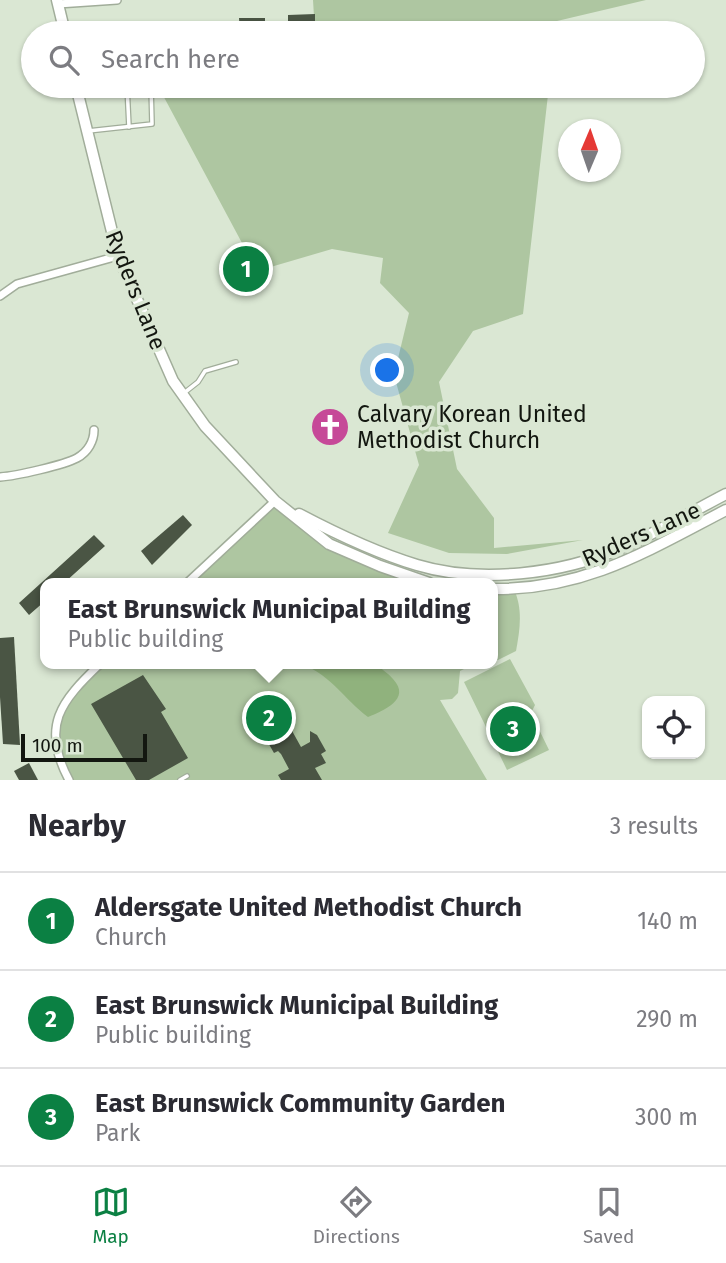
<!DOCTYPE html>
<style>
body{margin:0;font-family:"Fira Sans",sans-serif;background:#f7f7f7;color:#2b2b33}
.controls{position:absolute;right:21px;bottom:21px;display:grid;overflow:hidden;border-radius:14px;box-shadow:0 2px 5px #0004}
.controls button{width:63px;height:63px;display:grid;place-items:center;padding:0;border:0;border-bottom:2px solid #e1e1e2;background:#fff;color:#2b2b33;font:35px sans-serif}
.compass{position:absolute;left:558px;top:119px;width:63px;height:63px;border-radius:50%;background:#fff;box-shadow:0 2px 5px #0004;rotate:2deg}
.scale{position:absolute;left:21px;bottom:18px;width:126px;box-sizing:border-box;padding-left:7px;border:4px solid #131710;border-top:0;font-size:19px;line-height:24px;white-space:nowrap;color:#131710;-webkit-text-stroke:5px #dae7d3;paint-order:stroke}
.you{position:absolute;left:388px;top:371px;width:24px;height:24px;margin:-18px;border:5px solid #fff;border-radius:50%;background:#1a73e8;box-shadow:0 0 0 10px #1a73e833}
.badge{display:grid;place-items:center;width:46px;height:46px;border-radius:50%;background:#0b8043;color:#fff;font-size:23px;font-weight:700}
.pin{position:absolute;translate:-50% -50%;border:4px solid #fff;box-shadow:0 2px 7px #0006}
.popup{position:absolute;left:40px;top:578px;width:458px;height:91px;box-sizing:border-box;display:grid;place-content:center;border-radius:14px;background:#fff;filter:drop-shadow(0 2px 5px #0005);font-size:23px;white-space:nowrap;color:#7c7c81}
.popup b{font-size:26px;color:#2b2b33}
.popup::after{content:'';position:absolute;left:50%;top:100%;margin-left:-14px;border:14px solid transparent;border-top-color:#fff}
.list{margin:0;padding:0;list-style:none}
h2{display:flex;justify-content:space-between;align-items:center;height:91px;margin:0;padding:0 28px;font-size:30px}
h2 small{font-size:23px;font-weight:400;color:#7c7c81}
.list li{display:grid;grid-template-columns:46px 1fr auto;gap:21px;align-items:center;box-sizing:border-box;height:98px;padding:0 28px;border-top:2px solid #e1e1e2}
.list b{display:block;font-size:26px;white-space:nowrap}
.list p{margin:0;font-size:23px;white-space:nowrap;color:#7c7c81}
.list em{font-size:23px;font-style:normal;color:#7c7c81}
.icon{flex:none;width:38px;height:38px;fill:none;stroke:currentColor;stroke-width:2;stroke-linecap:round;stroke-linejoin:round}
.map{position:relative;flex:none;width:726px;height:780px;overflow:hidden}
.search{position:absolute;background:#fff;box-shadow:0 2px 5px #0004;left:21px;right:21px;top:21px;height:77px;display:flex;align-items:center;gap:18px;box-sizing:border-box;padding:0 24px;border-radius:38px;color:#7c7c81;font-size:26px}
.sheet{height:385px;background:#fff}
nav{display:flex;justify-content:space-around;align-items:center;box-sizing:border-box;height:98px;border-top:2px solid #e1e1e2;background:#fff;font-size:19px;color:#7c7c81}
nav a{display:grid;justify-items:center;gap:4px}
nav .on{color:#0b8043}
.map>svg:first-child{display:block}
</style>
<div class="map">
<svg width="726" height="780" viewBox="0 0 726 780">
<rect width="100%" height="100%" fill="#dae7d3"/>
<!-- green -->
<g fill="#aec6a1">
<path d="M313 0H646L557 21 555 33H315Z"/>
<path d="M158 86H549L523 314 473 331 439 382 457 469 494 518V548L583 540 507 554 449 553 388 533 419 465 394 375 409 313 380 283 383 258 332 249 257 271Z"/>
<path d="M275 501 329 544 429 583H187Z"/>
<path d="M493 589H514C523 610 520 629 516 651L498 660H493Z"/>
<path d="M510 659 535 705 531 713 549 750 507 770 464 682Z"/>
<path d="M100 664H474L460 671 458 693 452 699 440 700 487 780H69L56 748 60 711Z"/>
</g>
<!-- water -->
<path fill="#90b27d" d="M302 664H376C381 669 388 673 393 679 412 699 383 711 368 717 343 698 333 677 302 664Z"/>
<!-- building -->
<g fill="#4a5544">
<path d="M315 14V26H288V15Z"/>
<path d="M239 18H265V32H240Z"/>
<rect x="189" y="21" width="26" height="12"/>
<path d="M183 515 192 525 152 565 141 551Z"/>
<path d="M94 535 105 546 64 583H45V601L29 615 19 603Z"/>
<path d="M14 637 20 745 3 744 0 697V638Z"/>
<path d="M143 675 166 709 161 712 188 758 149 780H136L91 704Z"/>
<path d="M271 693 301 747 310 742V731L317 735 326 751 321 754 326 763 315 768 322 780H281L278 775 289 769 281 754 278 751 274 753 247 706Z"/>
<path d="M29 763 38 780H19L14 771Z"/>
</g>
<g fill="none" stroke-linecap="round" stroke-linejoin="round">
<defs>
<g id="lane">
<path d="M127 86 129 127"/>
<path d="M88 131 152 124 151 86"/>
<path d="M184 393 198 382 205 371 236 362"/>
<path d="M180 780 187 776"/>
</g>
<g id="street">
<path d="M58 4 117 0"/>
<path d="M0 296 17 284 118 256"/>
<path d="M0 477C16 476 64 465 77 458 88 452 94 441 94 430"/>
<path d="M187 583 275 501"/>
<path d="M69 780C40 726 61 701 100 664"/>
</g>
<g id="secondary">
<path d="M57 0 65 33"/>
<path d="M76 86 118 256 173 381 205 426 275 501 329 544 380 566 429 583"/>
<path d="M299 514C335 533 377 553 417 565 480 584 562 574 621 548 657 533 691 512 726 494"/>
<path d="M493 589C585 590 647 551 726 510"/>
</g>
</defs>
<!-- lane casing -->
<use href="#lane" stroke="#a1ad9a" stroke-width="6"/>
<!-- street casing -->
<use href="#street" stroke="#a1ad9a" stroke-width="10"/>
<!-- secondary casing -->
<use href="#secondary" stroke="#a1ad9a" stroke-width="13"/>
<!-- lane -->
<use href="#lane" stroke="#fff" stroke-width="3.5"/>
<!-- street -->
<use href="#street" stroke="#fff" stroke-width="7"/>
<!-- secondary -->
<use href="#secondary" stroke="#fff" stroke-width="10"/>
</g>
<!-- icons -->
<defs>
<symbol id="church-disc" viewBox="-11 -11 22 22"><circle r="9.5" fill="#c64998" stroke="#dae7d3"/><path d="M-1.2-6h2.4v3.5h3.3v2.4h-3.3V6h-2.4V-.1h-3.3v-2.4h3.3Z" fill="#fff"/></symbol>
</defs>
<g fill-rule="evenodd">
<use href="#church-disc" x="308" y="405" width="44" height="44"/>
</g>
<g text-anchor="middle" stroke-width="7" stroke-linejoin="round" paint-order="stroke">
<!-- street labels -->
<g font-size="23" fill="#131710" stroke="#dae7d3">
<text transform="translate(136 290) rotate(68)" y="8">Ryders Lane</text>
<text transform="translate(641 534) rotate(-24)" y="8">Ryders Lane</text>
</g>
<!-- poi labels -->
<g font-size="23" fill="#131710" stroke="#dae7d3" text-anchor="start">
<text x="357" y="422">Calvary Korean United<tspan x="357" dy="26">Methodist Church</tspan></text>
</g>
</g>
</svg>
<div class="controls">
<button><svg class="icon" aria-label="locate" viewBox="0 0 24 24"><circle cx="12" cy="12" r="6"/><path d="M12 2v4M12 18v4M2 12h4M18 12h4"/></svg></button>
</div>
<svg class="compass" viewBox="-18 -18 36 36"><path d="M0-13l5 13h-10z" fill="#e53935"/><path d="M0 13l5-13h-10z" fill="#7c7c81"/></svg>
<div class="scale">100 m</div>
<div class="you"></div>
<div class="pin badge" style="left:246px;top:269px">1</div>
<div class="pin badge" style="left:269px;top:718px">2</div>
<div class="popup"><b>East Brunswick Municipal Building</b>Public building</div>
<div class="pin badge" style="left:513px;top:729px">3</div>
<div class="search"><svg class="icon" aria-label="search" viewBox="0 0 24 24"><circle cx="10" cy="10" r="6"/><path d="M15 15l6 6"/></svg>Search here</div>
</div>
<section class="sheet">
<h2>Nearby<small>3 results</small></h2>
<ul class="list">
<li><span class="badge">1</span><div><b>Aldersgate United Methodist Church</b><p>Church</p></div><em>140 m</em></li>
<li><span class="badge">2</span><div><b>East Brunswick Municipal Building</b><p>Public building</p></div><em>290 m</em></li>
<li><span class="badge">3</span><div><b>East Brunswick Community Garden</b><p>Park</p></div><em>300 m</em></li>
</ul>
</section>
<nav>
<a class="on"><svg class="icon" aria-label="map" viewBox="0 0 24 24"><path d="M3 6l6-2 6 2 6-2v14l-6 2-6-2-6 2zM9 4v14M15 6v14"/></svg>Map</a>
<a><svg class="icon" aria-label="directions" viewBox="0 0 24 24"><path d="M12 3l9 9-9 9-9-9zM9 14v-3h6M13 9l2 2-2 2"/></svg>Directions</a>
<a><svg class="icon" aria-label="saved" viewBox="0 0 24 24"><path d="M7 4h10v16l-5-4-5 4z"/></svg>Saved</a>
</nav>
